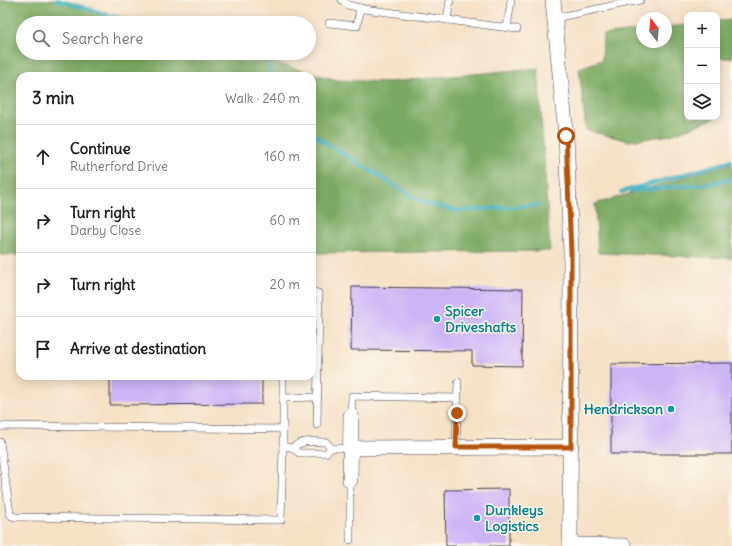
<!DOCTYPE html>
<meta charset="utf-8">
<style>
body{margin:0;font-family:Delius,sans-serif;background:#f6f6f6;color:#202124}
.controls{position:absolute;right:12px;top:12px;display:grid;overflow:hidden;border-radius:8px;box-shadow:0 2px 10px #0003}
.controls button{width:36px;height:36px;display:grid;place-items:center;padding:0;border:0;border-bottom:1px solid #e0e0e0;background:#fff;color:#202124;font:20px sans-serif}
.compass{position:absolute;left:636px;top:12px;width:36px;height:36px;border-radius:50%;background:#fff;box-shadow:0 2px 10px #0003;rotate:344deg}
.stop{position:absolute;width:12px;height:12px;margin:-9px;border:3px solid #b45309;border-radius:50%;background:#fff}
.stop.end{background:#b45309;border-color:#fff;box-shadow:0 1px 4px #0008}
.list{margin:0;padding:0;list-style:none}
h2{display:flex;justify-content:space-between;align-items:center;height:52px;margin:0;padding:0 16px;font-size:17px}
h2 small{font-size:13px;font-weight:400;color:#757577}
.list li{display:grid;grid-template-columns:26px 1fr auto;gap:12px;align-items:center;box-sizing:border-box;height:64px;padding:0 16px;border-top:1px solid #e0e0e0}
.list b{display:block;font-size:15px;white-space:nowrap}
.list p{margin:0;font-size:13px;white-space:nowrap;color:#757577}
.list em{font-size:13px;font-style:normal;color:#757577}
.icon{flex:none;width:22px;height:22px;fill:none;stroke:currentColor;stroke-width:2;stroke-linecap:round;stroke-linejoin:round}
.map{position:relative;flex:none;width:732px;height:546px;overflow:hidden}
.search{position:absolute;background:#fff;box-shadow:0 2px 10px #0003;left:16px;top:16px;width:300px;height:44px;display:flex;align-items:center;gap:10px;box-sizing:border-box;padding:0 14px;border-radius:22px;color:#757577;font-size:15px}
.panel{position:absolute;background:#fff;box-shadow:0 2px 10px #0003;left:16px;top:72px;width:300px;height:308px;border-radius:12px}
.map>svg:first-child{display:block}
</style>
<div class="map">
<svg width="732" height="546" viewBox="0 0 732 546">
<rect width="100%" height="100%" fill="#fbf7ec"/>
<filter id="ink" filterUnits="userSpaceOnUse"><feTurbulence type="fractalNoise" baseFrequency=".025" numOctaves="2"/><feDisplacementMap in="SourceGraphic" scale="8" xChannelSelector="R" yChannelSelector="G"/><feConvolveMatrix kernelMatrix="1 2 1 2 8 2 1 2 1" color-interpolation-filters="sRGB"/></filter>
<filter id="wash" filterUnits="userSpaceOnUse"><feTurbulence type="fractalNoise" baseFrequency=".012" numOctaves="4" result="noise"/><feDisplacementMap in="SourceGraphic" scale="16" xChannelSelector="R" yChannelSelector="G"/><feGaussianBlur stdDeviation="0.9" result="paint"/><feColorMatrix in="noise" values="0 0 0 0 0 0 0 0 0 0 0 0 0 0 0 0 0 1.4 0 .05"/><feComposite in="paint" operator="in"/></filter>
<g filter="url(#wash)">
<rect width="100%" height="100%" fill="#f5e1c6"/>
<!-- forest -->
<g fill="#7daa63" stroke="#50664f">
<path d="M0 0H55L135 23H23V53H240L337 80 388 82 538 68 550 251 312 253V76H20V255H0Z"/>
<path d="M732 20V58H718L717 73V21Z"/>
<path d="M687 25V117H713V119L671 135 629 141 586 130 579 68 602 60 603 35 642 30V42H666V27Z"/>
<path d="M732 164V258L598 253 595 204 709 170Z"/>
</g>
<g fill="none" stroke-linecap="round" stroke-linejoin="round">
<!-- stream -->
<g stroke="#3fadbd" stroke-width="4">
<path d="M57 0 137 23"/>
<path d="M242 53 270 61 269 76"/>
<path d="M312 134 421 202 459 211 539 205"/>
<path d="M631 191 708 184 732 179"/>
<path d="M621 192 732 161"/>
</g>
</g>
<g id="blocks">
<!-- building -->
<g fill="#ccb4f7">
<path d="M352 287 523 289 522 366 472 365V351L351 350Z"/>
<path d="M732 363V454H611V364Z"/>
<path d="M110 376H262V404L110 405Z"/>
<path d="M509 489V546H446L445 490Z"/>
</g>
</g>
</g>
<g filter="url(#ink)">
<use href="#blocks" fill-opacity="0" stroke="#423f50" stroke-width="1"/>
<g fill="none" stroke-linecap="round" stroke-linejoin="round">
<defs>
<g id="service">
<path d="M342 0 348 5 364 9 517 29"/>
<path d="M555 18 640 0"/>
<path d="M447 20 450 0"/>
<path d="M329 23 357 26 360 8"/>
<path d="M507 28 511 0"/>
<path d="M312 292 318 293 319 296 317 425"/>
<path d="M283 376V447H288"/>
<path d="M283 398 318 397"/>
<path d="M351 416 352 396 457 398"/>
<path d="M0 427 2 426 283 429"/>
<path d="M0 442 10 514 12 516 16 517 281 520 283 447"/>
<path d="M456 447 458 382"/>
<path d="M331 448 326 442C313 442 303 439 292 448L299 453H326L331 448H350"/>
<path d="M350 540V480"/>
</g>
<g id="minor">
<path d="M553 0 566 136 571 252 570 546"/>
<path d="M350 448 571 447"/>
<path d="M350 480 351 416"/>
<path d="M570 545 624 546"/>
</g>
</defs>
<!-- service casing -->
<use href="#service" stroke="#423f50" stroke-width="8"/>
<!-- minor casing -->
<use href="#minor" stroke="#423f50" stroke-width="16"/>
<!-- service -->
<use href="#service" stroke="#fff" stroke-width="7"/>
<!-- minor -->
<use href="#minor" stroke="#fff" stroke-width="15"/>
</g>
</g>
<g fill="none" stroke-linecap="round" stroke-linejoin="round" filter="url(#ink)">
<!-- route -->
<path stroke="#b45309" stroke-width="5" d="M457 413 456 447H571V252L566 136"/>
</g>
<!-- markers -->
<g fill="#0f9aa8" stroke="#fbf7ec" stroke-width="1.5">
<circle cx="437" cy="319" r="4"/>
<circle cx="671" cy="409" r="4"/>
<circle cx="477" cy="518" r="4"/>
</g>
<g text-anchor="middle" stroke-width="3" stroke-linejoin="round" paint-order="stroke">
<!-- culture labels -->
<g font-size="14" font-weight="bold" fill="#0d838f" stroke="#fbf7ec" text-anchor="start">
<text x="445" y="316">Spicer<tspan x="445" dy="16">Driveshafts</tspan></text>
<text x="663" y="414" text-anchor="end">Hendrickson</text>
<text x="485" y="515">Dunkleys<tspan x="485" dy="16">Logistics</tspan></text>
</g>
</g>
</svg>
<div class="controls">
<button>+</button>
<button>−</button>
<button><svg class="icon" aria-label="layers" viewBox="0 0 24 24"><path d="M12 4l9 5-9 5-9-5zM3 14l9 5 9-5"/></svg></button>
</div>
<svg class="compass" viewBox="-18 -18 36 36"><path d="M0-13l5 13h-10z" fill="#e53935"/><path d="M0 13l5-13h-10z" fill="#757577"/></svg>
<div class="stop" style="left:566px;top:136px"></div>
<div class="stop end" style="left:457px;top:413px"></div>
<div class="search"><svg class="icon" aria-label="search" viewBox="0 0 24 24"><circle cx="10" cy="10" r="6"/><path d="M15 15l6 6"/></svg>Search here</div>
<section class="panel">
<h2>3 min<small>Walk · 240 m</small></h2>
<ul class="list">
<li><svg class="icon" aria-label="ahead" viewBox="0 0 24 24"><path d="M12 20V5M6 11l6-6 6 6"/></svg><div><b>Continue</b><p>Rutherford Drive</p></div><em>160 m</em></li>
<li><svg class="icon" aria-label="right" viewBox="0 0 24 24"><path d="M7 20v-9h11M14 6l5 5-5 5"/></svg><div><b>Turn right</b><p>Darby Close</p></div><em>60 m</em></li>
<li><svg class="icon" aria-label="right" viewBox="0 0 24 24"><path d="M7 20v-9h11M14 6l5 5-5 5"/></svg><div><b>Turn right</b></div><em>20 m</em></li>
<li><svg class="icon" aria-label="arrive" viewBox="0 0 24 24"><path d="M6 21V4h12l-3 4 3 4H6"/></svg><div><b>Arrive at destination</b></div></li>
</ul>
</section>
</div>
